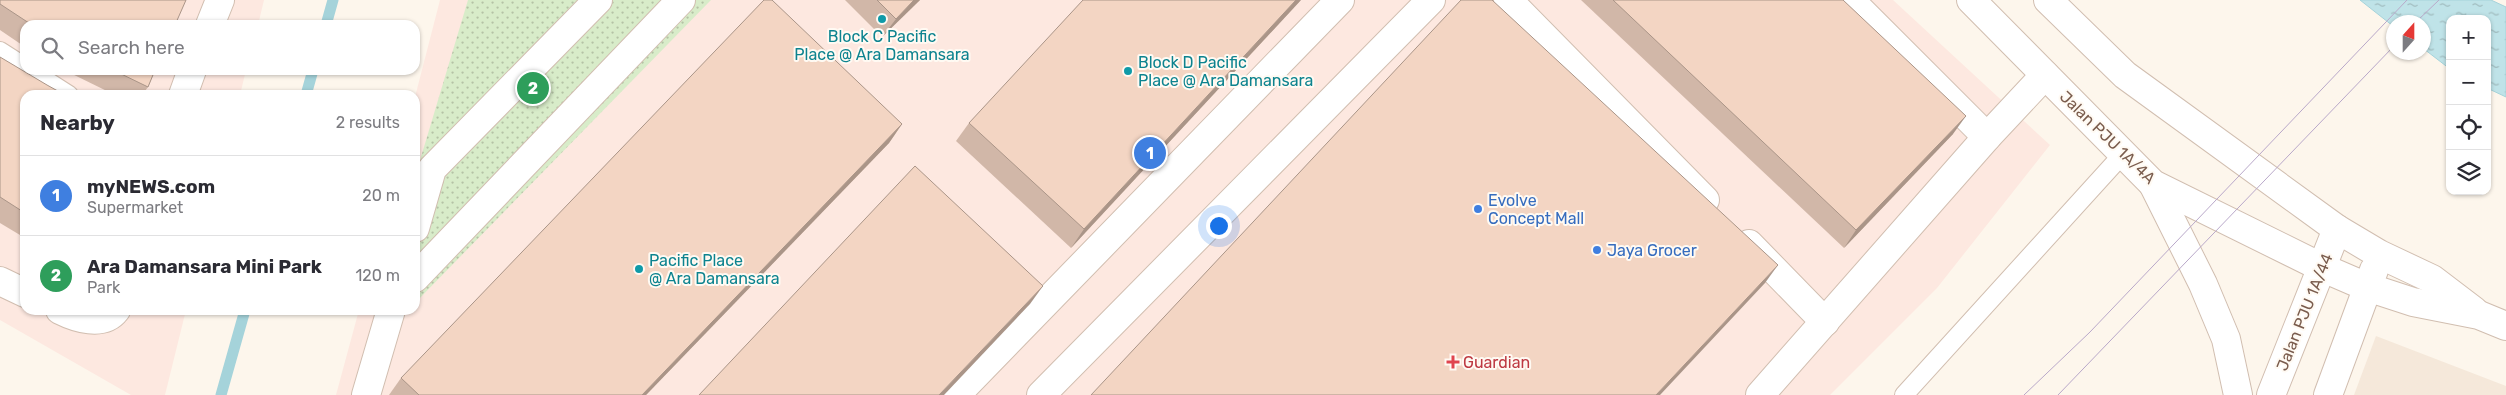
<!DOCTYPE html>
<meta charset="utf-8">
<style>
body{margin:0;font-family:Rubik,sans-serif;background:#f7f7f7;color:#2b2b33}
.controls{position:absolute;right:15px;top:15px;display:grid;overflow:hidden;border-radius:10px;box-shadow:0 1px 4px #0004}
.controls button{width:45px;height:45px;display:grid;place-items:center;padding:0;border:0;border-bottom:1px solid #e1e1e2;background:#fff;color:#2b2b33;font:25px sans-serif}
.compass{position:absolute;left:2386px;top:15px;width:45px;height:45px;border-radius:50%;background:#fff;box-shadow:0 1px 4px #0004;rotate:21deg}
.you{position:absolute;left:1218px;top:225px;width:18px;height:18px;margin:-12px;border:4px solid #fff;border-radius:50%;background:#1a73e8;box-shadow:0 0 0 8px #1a73e833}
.badge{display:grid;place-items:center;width:32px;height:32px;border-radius:50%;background:#b45309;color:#fff;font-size:16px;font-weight:700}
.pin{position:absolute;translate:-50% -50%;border:2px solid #fff;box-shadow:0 1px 5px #0006}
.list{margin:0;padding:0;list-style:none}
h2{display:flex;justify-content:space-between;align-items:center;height:65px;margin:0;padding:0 20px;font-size:21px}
h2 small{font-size:16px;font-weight:400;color:#7c7c81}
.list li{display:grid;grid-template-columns:32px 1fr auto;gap:15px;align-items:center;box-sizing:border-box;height:80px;padding:0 20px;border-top:1px solid #e1e1e2}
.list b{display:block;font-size:19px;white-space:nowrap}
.list p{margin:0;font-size:16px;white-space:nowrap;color:#7c7c81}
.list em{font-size:16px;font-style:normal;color:#7c7c81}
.icon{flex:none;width:28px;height:28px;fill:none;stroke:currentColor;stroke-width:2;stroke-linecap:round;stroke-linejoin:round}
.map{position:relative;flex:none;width:2506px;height:395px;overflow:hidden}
.search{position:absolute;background:#fff;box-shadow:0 1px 4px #0004;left:20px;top:20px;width:400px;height:55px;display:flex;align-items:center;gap:12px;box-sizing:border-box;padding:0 18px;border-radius:15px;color:#7c7c81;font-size:19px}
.panel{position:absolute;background:#fff;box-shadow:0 1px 4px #0004;left:20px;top:90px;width:400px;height:225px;border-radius:15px}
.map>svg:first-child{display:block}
</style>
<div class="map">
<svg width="2506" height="395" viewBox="0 0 2506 395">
<defs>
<pattern id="park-dots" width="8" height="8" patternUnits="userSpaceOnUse" patternTransform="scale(1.25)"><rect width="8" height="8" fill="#d8ecc9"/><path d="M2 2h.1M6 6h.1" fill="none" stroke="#b4c2a5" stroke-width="1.8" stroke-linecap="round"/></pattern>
<pattern id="water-ripples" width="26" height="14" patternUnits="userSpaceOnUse" patternTransform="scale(1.25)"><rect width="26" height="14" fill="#bfe3e8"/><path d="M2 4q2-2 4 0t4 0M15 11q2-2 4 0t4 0" fill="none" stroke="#a0bbbe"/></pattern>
</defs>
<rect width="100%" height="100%" fill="#fdf6ec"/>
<!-- residential -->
<path fill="#f5e8da" d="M2376 336 2506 386V395H2354Z"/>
<!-- commercial -->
<g fill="#fde8e0">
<path d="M0 0H264L258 25H25V70H246L240 95H25V310H186L165 395H131L0 320Z"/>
<path d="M440 0H1893L2050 145 1937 288 1830 395H336L359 310H415V97Z"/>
</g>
<!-- park -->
<path fill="url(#park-dots)" d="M468 0H711L415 303V177Z"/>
<!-- water -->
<path fill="url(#water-ripples)" stroke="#a5d3da" d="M2360 0H2491L2506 7V97L2487 88V19H2450V69L2424 49V22H2394L2393 26Z"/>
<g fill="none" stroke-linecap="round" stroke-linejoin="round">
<!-- stream -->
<g stroke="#a5d3da" stroke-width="11">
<path d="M326 25 333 0"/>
<path d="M306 95 313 70"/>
<path d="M221 395 245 310"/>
</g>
<defs>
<g id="service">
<path d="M0 51 25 67"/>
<path d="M30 70 69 95"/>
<path d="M1904 395 2122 155"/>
</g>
<g id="minor">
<path d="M1508 0 1705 200"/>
<path d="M1850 0 1987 137"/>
<path d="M210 25 220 0"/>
<path d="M183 95 192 70"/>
<path d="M415 228 432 169 598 0"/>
<path d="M1749 244 1825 322"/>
<path d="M415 278 681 0"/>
<path d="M0 281 25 293"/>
<path d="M60 310C76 318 103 327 116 310"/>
<path d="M366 395 391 310"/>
<path d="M956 395 1340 0"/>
<path d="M1041 395 1431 0"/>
<path d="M1760 395 1987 137 2045 75"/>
</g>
<g id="tertiary">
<path d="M1971 0 2153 184 2323 268 2367 287 2413 302 2479 315 2506 326"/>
<path d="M2048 0 2125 75 2337 229 2379 254 2432 279 2474 311"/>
<path d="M2153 184 2203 284 2226 339 2238 395"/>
<path d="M2271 395 2337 229"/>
<path d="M2328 395 2374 270"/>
</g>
</defs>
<!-- service casing -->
<use href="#service" stroke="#d1beb0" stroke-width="20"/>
<!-- minor casing -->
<use href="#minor" stroke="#d1beb0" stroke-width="30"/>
<!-- tertiary casing -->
<use href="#tertiary" stroke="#d1beb0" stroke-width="30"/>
<!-- service -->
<use href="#service" stroke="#fff" stroke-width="18"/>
<!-- minor -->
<use href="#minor" stroke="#fff" stroke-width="28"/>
<!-- tertiary -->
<use href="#tertiary" stroke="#fff" stroke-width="28"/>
<!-- tram -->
<g stroke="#b9a8c9" stroke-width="1">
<path d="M2416 22 2439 0"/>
<path d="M2024 395 2090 332 2407 0"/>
<path d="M2058 395 2394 46"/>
</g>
</g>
<!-- wall -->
<g fill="#d1b7a8">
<path d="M0 0 175 25H25V47L0 30Z"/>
<path d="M845 0H920L882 37Z"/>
<path d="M1301 0 1071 248 956 141 969 123Z"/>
<path d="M1581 0H1843L1953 134 1844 248Z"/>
<path d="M0 57 25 95V238L0 223Z"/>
<path d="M64 70H155L148 87 142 95H115Z"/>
<path d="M902 124 889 143 646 395H389L401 378Z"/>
</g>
<!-- shaded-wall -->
<g fill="#aa9588">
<path d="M914 0H920L882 37 896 19Z"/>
<path d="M1296 0H1301L1071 248 1084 229Z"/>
<path d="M1966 116 1953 134 1844 248 1856 230Z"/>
<path d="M902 124 889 143 646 395H642Z"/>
<path d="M1778 265 1765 283 1660 395H1656Z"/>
<path d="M1043 286 1030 304 944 395H939Z"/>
</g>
<!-- building -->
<g fill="#f3d5c3" stroke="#aa9588">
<path d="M0 0H186L175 25H32L0 4Z"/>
<path d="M764 0H772L902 124 642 395H419L401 378Z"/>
<path d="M877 0H914L896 19Z"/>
<path d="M1083 0H1296L1084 229 969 123Z"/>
<path d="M1461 0H1492L1778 265 1656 395H1091Z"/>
<path d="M1613 0H1843L1966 116 1856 230Z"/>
<path d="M0 57 47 85 65 95H25V213L0 197Z"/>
<path d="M113 70H155L148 87Z"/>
<path d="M915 166 1043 286 939 395H699Z"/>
</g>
<!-- markers -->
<g fill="#0f9aa8" stroke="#fffaf3" stroke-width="2">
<circle cx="882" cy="19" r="5"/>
<circle cx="1128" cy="71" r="5"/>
<circle cx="639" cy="269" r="5"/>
</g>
<g fill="#3f7fe0" stroke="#fffaf3" stroke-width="2">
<circle cx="1478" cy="209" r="5"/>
<circle cx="1597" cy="250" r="5"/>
</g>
<path fill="#e0444e" stroke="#fffaf3" stroke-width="2" d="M1450.5 354.5h5v5h5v5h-5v5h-5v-5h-5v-5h5z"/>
<g text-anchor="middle" stroke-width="4" stroke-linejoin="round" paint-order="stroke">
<!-- culture labels -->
<g font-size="16" fill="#0d838f" stroke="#fffaf3" text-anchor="start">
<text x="882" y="42" text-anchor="middle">Block C Pacific<tspan x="882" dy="18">Place @ Ara Damansara</tspan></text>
<text x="1138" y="68">Block D Pacific<tspan x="1138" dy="18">Place @ Ara Damansara</tspan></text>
<text x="649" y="266">Pacific Place<tspan x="649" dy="18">@ Ara Damansara</tspan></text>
</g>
<!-- street labels -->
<g font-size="16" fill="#7a5c4d" stroke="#fffaf3">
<text transform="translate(2108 137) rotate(44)" y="6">Jalan PJU 1A/4A</text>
<text transform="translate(2304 312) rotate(-68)" y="6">Jalan PJU 1A/44</text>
</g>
<!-- shop labels -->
<g font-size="16" fill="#366cbe" stroke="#fffaf3" text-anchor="start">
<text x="1488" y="206">Evolve<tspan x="1488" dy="18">Concept Mall</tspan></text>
<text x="1607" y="256">Jaya Grocer</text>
</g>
<!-- health labels -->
<g font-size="16" fill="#be3a42" stroke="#fffaf3" text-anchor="start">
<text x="1463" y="368">Guardian</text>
</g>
</g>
</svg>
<div class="controls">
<button>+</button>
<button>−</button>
<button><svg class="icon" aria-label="locate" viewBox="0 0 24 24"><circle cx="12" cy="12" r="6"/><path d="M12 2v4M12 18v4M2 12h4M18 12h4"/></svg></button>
<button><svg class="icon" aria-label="layers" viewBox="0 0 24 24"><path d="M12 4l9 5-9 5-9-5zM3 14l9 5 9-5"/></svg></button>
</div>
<svg class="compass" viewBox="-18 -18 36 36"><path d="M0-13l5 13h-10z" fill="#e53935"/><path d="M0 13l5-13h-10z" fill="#7c7c81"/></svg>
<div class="you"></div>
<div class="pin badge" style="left:1150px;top:153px;background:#3f7fe0">1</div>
<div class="pin badge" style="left:533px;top:88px;background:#2e9e5b">2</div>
<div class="search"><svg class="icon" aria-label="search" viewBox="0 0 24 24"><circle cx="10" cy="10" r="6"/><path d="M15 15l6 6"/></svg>Search here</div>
<section class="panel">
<h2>Nearby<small>2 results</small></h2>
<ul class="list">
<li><span class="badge" style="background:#3f7fe0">1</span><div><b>myNEWS.com</b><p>Supermarket</p></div><em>20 m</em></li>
<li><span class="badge" style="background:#2e9e5b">2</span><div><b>Ara Damansara Mini Park</b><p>Park</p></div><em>120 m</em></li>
</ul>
</section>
</div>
